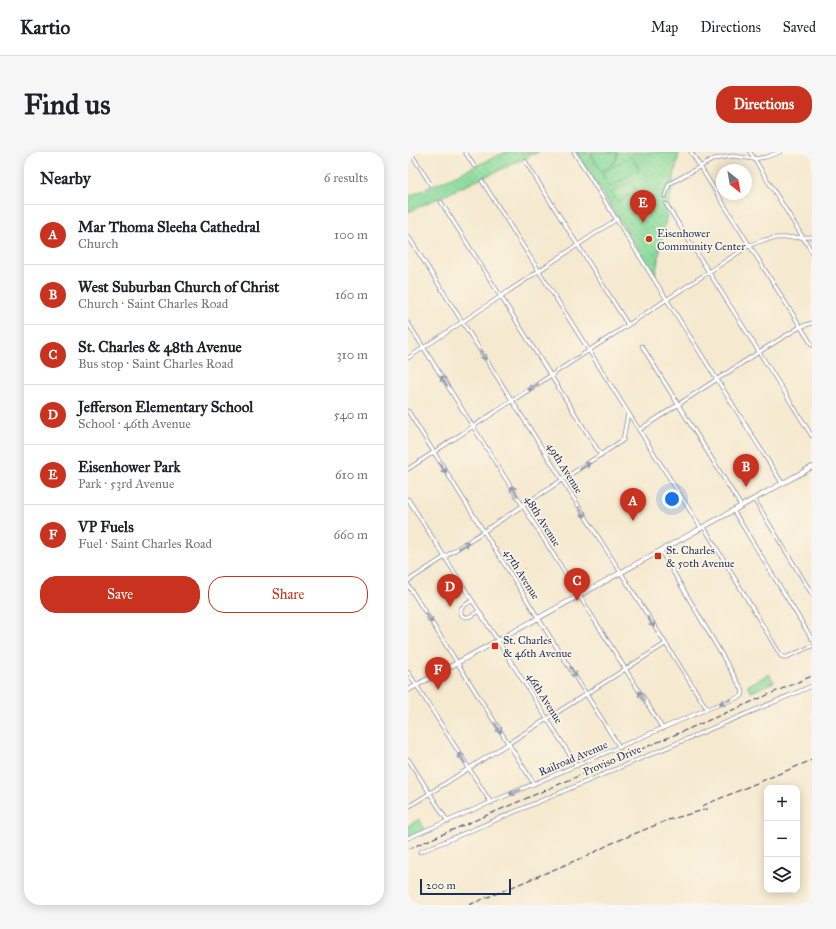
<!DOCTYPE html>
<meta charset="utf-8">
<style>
body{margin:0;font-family:"IM FELL Great Primer",serif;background:#f6f6f6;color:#202124}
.controls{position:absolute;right:12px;bottom:12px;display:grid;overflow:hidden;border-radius:8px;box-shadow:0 2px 10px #0003}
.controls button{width:36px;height:36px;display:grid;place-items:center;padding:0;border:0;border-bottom:1px solid #e0e0e0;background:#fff;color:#202124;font:20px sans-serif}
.compass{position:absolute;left:308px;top:12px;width:36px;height:36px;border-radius:50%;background:#fff;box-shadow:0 2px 10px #0003;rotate:149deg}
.scale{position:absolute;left:12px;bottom:10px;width:91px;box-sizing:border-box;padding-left:4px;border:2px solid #1b2f5e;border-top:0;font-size:11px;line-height:14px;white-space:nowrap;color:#1b2f5e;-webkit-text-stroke:3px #fcf5e5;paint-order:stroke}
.you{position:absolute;left:264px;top:347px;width:14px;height:14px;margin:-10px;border:3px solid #fff;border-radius:50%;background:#1a73e8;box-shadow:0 0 0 6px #1a73e833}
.badge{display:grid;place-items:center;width:26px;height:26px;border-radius:50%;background:#c8321e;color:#fff;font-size:13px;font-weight:700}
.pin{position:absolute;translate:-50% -33px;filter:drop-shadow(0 1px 2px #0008)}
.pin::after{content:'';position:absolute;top:21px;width:14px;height:12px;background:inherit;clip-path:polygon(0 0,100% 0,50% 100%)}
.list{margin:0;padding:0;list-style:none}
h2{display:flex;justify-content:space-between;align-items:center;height:52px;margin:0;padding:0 16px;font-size:17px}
h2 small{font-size:13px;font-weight:400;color:#757577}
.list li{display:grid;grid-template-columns:26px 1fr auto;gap:12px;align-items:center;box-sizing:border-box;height:60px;padding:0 16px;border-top:1px solid #e0e0e0}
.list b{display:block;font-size:15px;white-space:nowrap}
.list p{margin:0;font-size:13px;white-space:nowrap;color:#757577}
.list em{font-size:13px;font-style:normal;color:#757577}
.actions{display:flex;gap:8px;padding:12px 16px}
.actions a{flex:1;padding:9px 0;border:1px solid #c8321e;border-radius:16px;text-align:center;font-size:14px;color:#c8321e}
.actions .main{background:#c8321e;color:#fff}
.icon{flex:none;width:22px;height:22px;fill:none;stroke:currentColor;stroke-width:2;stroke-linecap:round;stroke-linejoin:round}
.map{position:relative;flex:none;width:404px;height:753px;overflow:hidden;border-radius:16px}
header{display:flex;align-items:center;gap:24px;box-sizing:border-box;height:56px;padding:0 20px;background:#fff;border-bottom:1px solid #e0e0e0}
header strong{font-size:19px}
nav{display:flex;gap:22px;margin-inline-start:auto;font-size:14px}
.intro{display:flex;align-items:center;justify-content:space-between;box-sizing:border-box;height:96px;padding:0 24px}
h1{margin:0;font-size:28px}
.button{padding:10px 18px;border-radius:16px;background:#c8321e;color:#fff;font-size:14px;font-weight:700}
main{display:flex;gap:24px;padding:0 24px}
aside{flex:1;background:#fff;border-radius:16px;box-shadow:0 2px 10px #0003}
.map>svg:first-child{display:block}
</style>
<header>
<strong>Kartio</strong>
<nav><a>Map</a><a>Directions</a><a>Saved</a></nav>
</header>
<div class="intro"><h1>Find us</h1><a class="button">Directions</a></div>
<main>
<aside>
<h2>Nearby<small>6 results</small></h2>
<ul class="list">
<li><span class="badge">A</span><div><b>Mar Thoma Sleeha Cathedral</b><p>Church</p></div><em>100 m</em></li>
<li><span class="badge">B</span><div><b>West Suburban Church of Christ</b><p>Church · Saint Charles Road</p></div><em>160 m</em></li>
<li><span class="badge">C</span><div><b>St. Charles &amp; 48th Avenue</b><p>Bus stop · Saint Charles Road</p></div><em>310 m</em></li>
<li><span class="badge">D</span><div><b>Jefferson Elementary School</b><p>School · 46th Avenue</p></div><em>540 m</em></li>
<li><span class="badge">E</span><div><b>Eisenhower Park</b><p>Park · 53rd Avenue</p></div><em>610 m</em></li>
<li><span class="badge">F</span><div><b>VP Fuels</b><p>Fuel · Saint Charles Road</p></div><em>660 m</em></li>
</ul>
<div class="actions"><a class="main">Save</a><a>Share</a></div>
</aside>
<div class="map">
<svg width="404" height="753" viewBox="0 0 404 753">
<defs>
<pattern id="grass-dots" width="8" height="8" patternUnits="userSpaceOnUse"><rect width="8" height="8" fill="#8cdc9c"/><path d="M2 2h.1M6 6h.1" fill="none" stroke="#78bd89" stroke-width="1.8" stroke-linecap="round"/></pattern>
</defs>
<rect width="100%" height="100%" fill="#fcf5e5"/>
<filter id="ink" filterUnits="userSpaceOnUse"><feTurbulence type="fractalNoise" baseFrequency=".025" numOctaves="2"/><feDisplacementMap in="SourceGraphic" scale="8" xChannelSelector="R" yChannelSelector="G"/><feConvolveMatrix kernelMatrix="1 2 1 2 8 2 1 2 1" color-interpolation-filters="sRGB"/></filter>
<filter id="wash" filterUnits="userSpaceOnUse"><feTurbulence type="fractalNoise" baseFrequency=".012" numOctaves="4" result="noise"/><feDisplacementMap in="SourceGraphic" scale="16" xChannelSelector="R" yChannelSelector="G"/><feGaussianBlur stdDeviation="0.9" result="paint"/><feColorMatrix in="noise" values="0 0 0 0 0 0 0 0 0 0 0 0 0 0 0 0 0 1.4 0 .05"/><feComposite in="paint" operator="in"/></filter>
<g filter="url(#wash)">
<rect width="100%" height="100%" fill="#f5e9cf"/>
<!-- grass -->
<g fill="url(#grass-dots)" stroke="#54867d">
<path d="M98 0H131L0 60V45Z"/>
<path d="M168 0H271L247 124Z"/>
<path d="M361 522 366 530 343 540 339 534Z"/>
<path d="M11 667 17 678 0 686V674Z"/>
</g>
<!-- pitch -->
<g fill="#8cdc9c" stroke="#54867d">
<path d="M184 0H209C209 11 201 14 193 19L183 3Z"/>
<path d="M223 4 231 18 202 35 194 21Z"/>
<path d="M223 30 228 39 210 50 204 40Z"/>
</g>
</g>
<g filter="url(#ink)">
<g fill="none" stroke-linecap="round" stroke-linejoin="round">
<defs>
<g id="street">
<path d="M2 0 23 33"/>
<path d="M57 0 66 14"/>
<path d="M166 0 374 331"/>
<path d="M283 0 404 193"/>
<path d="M342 0 404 100"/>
<path d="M117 9 220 173"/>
<path d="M74 29 293 376"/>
<path d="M257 44 261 32 306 7 325 4 346 7 358 5 372 0"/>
<path d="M33 50 193 303"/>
<path d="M258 52 404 284"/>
<path d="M0 84 299 557"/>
<path d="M0 171 255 577"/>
<path d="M234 194 333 354"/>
<path d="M0 206 209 67"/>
<path d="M0 259 212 596"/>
<path d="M231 278 351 200 392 175 404 171"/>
<path d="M0 317 342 93 356 88 368 86 404 85"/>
<path d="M0 347 169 614"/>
<path d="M346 347 404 442"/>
<path d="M325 358 404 487"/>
<path d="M296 375 373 504 375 505H379L404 494"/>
<path d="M0 429 215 288 220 261"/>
<path d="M0 433 126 632"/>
<path d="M64 449C62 450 58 452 56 454 51 457 52 466 59 465 63 465 68 461 71 459"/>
<path d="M0 520 83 651"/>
<path d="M0 607 40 670"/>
<path d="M0 655 257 492"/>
<path d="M0 686 299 557 334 544 335 539 253 399"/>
<path d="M12 700 404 534"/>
</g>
<g id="secondary">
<path d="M403 0 404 1"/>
<path d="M0 1 1 0"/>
<path d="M0 538 404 315"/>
</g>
</defs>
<!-- street casing -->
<use href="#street" stroke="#888c96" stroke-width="4.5"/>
<!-- secondary casing -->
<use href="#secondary" stroke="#888c96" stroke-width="5.5"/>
<!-- street -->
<use href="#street" stroke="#fff" stroke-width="3"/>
<!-- secondary -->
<use href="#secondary" stroke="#fff" stroke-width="4"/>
<!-- rail -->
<g stroke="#1b2f5e" stroke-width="1" stroke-dasharray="6 3" stroke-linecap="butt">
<path d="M294 654 404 608"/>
<path d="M0 697 404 524"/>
<path d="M61 753 183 702 202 692 260 668 303 656"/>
</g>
</g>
<!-- one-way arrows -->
<defs><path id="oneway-shaft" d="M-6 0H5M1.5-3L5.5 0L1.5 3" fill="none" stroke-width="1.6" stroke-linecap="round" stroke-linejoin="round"/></defs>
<g stroke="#8d97ae">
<use href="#oneway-shaft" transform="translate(75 203) rotate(58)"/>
<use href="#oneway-shaft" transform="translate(36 229) rotate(-122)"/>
<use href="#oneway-shaft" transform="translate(125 235) rotate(147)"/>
<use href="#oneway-shaft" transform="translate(177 314) rotate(-33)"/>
<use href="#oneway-shaft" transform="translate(35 316) rotate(57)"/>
<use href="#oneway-shaft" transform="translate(106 339) rotate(-122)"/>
<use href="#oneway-shaft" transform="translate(174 360) rotate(58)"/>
<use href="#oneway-shaft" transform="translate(56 393) rotate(-33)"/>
<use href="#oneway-shaft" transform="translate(21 466) rotate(58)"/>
<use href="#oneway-shaft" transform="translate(243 470) rotate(58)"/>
<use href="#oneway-shaft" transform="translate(165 520) rotate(58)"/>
<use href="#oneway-shaft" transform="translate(234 544) rotate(-122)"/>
<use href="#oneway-shaft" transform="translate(317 550) rotate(159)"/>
<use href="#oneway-shaft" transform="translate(90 576) rotate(58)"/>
<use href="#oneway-shaft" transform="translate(54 606) rotate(-122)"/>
<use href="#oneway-shaft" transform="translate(107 640) rotate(157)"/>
</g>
</g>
<!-- markers -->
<g fill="#c8321e" stroke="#fcf5e5" stroke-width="1.5">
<circle cx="241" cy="87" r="4"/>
<rect x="246" y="400" width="8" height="8" rx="2"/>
<rect x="83" y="490" width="8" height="8" rx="2"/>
</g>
<g text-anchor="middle" stroke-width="3.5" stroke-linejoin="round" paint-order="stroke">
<!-- poi labels -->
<g font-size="11" fill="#1b2f5e" stroke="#fcf5e5" text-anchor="start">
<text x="249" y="85">Eisenhower<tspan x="249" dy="13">Community Center</tspan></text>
<text x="258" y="402">St. Charles<tspan x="258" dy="13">&amp; 50th Avenue</tspan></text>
<text x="95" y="492">St. Charles<tspan x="95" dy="13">&amp; 46th Avenue</tspan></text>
</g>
<!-- street labels -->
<g font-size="11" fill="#1b2f5e" stroke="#fcf5e5">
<text transform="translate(157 316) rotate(58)" y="4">49th Avenue</text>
<text transform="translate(135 369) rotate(58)" y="4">48th Avenue</text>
<text transform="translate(114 422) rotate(58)" y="4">47th Avenue</text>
<text transform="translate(137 546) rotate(58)" y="4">46th Avenue</text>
<text transform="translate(165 606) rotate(-23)" y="4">Railroad Avenue</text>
<text transform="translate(204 608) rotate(-23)" y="4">Proviso Drive</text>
</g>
</g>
</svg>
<div class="controls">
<button>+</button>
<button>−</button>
<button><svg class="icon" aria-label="layers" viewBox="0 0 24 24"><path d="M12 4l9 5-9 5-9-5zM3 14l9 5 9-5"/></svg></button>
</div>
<svg class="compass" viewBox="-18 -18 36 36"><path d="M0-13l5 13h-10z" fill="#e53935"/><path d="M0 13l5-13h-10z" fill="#757577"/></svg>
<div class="scale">200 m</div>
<div class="you"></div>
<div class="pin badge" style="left:225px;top:369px">A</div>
<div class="pin badge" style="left:338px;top:335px">B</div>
<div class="pin badge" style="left:169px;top:449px">C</div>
<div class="pin badge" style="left:42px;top:455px">D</div>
<div class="pin badge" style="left:235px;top:71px">E</div>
<div class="pin badge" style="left:30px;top:538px">F</div>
</div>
</main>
